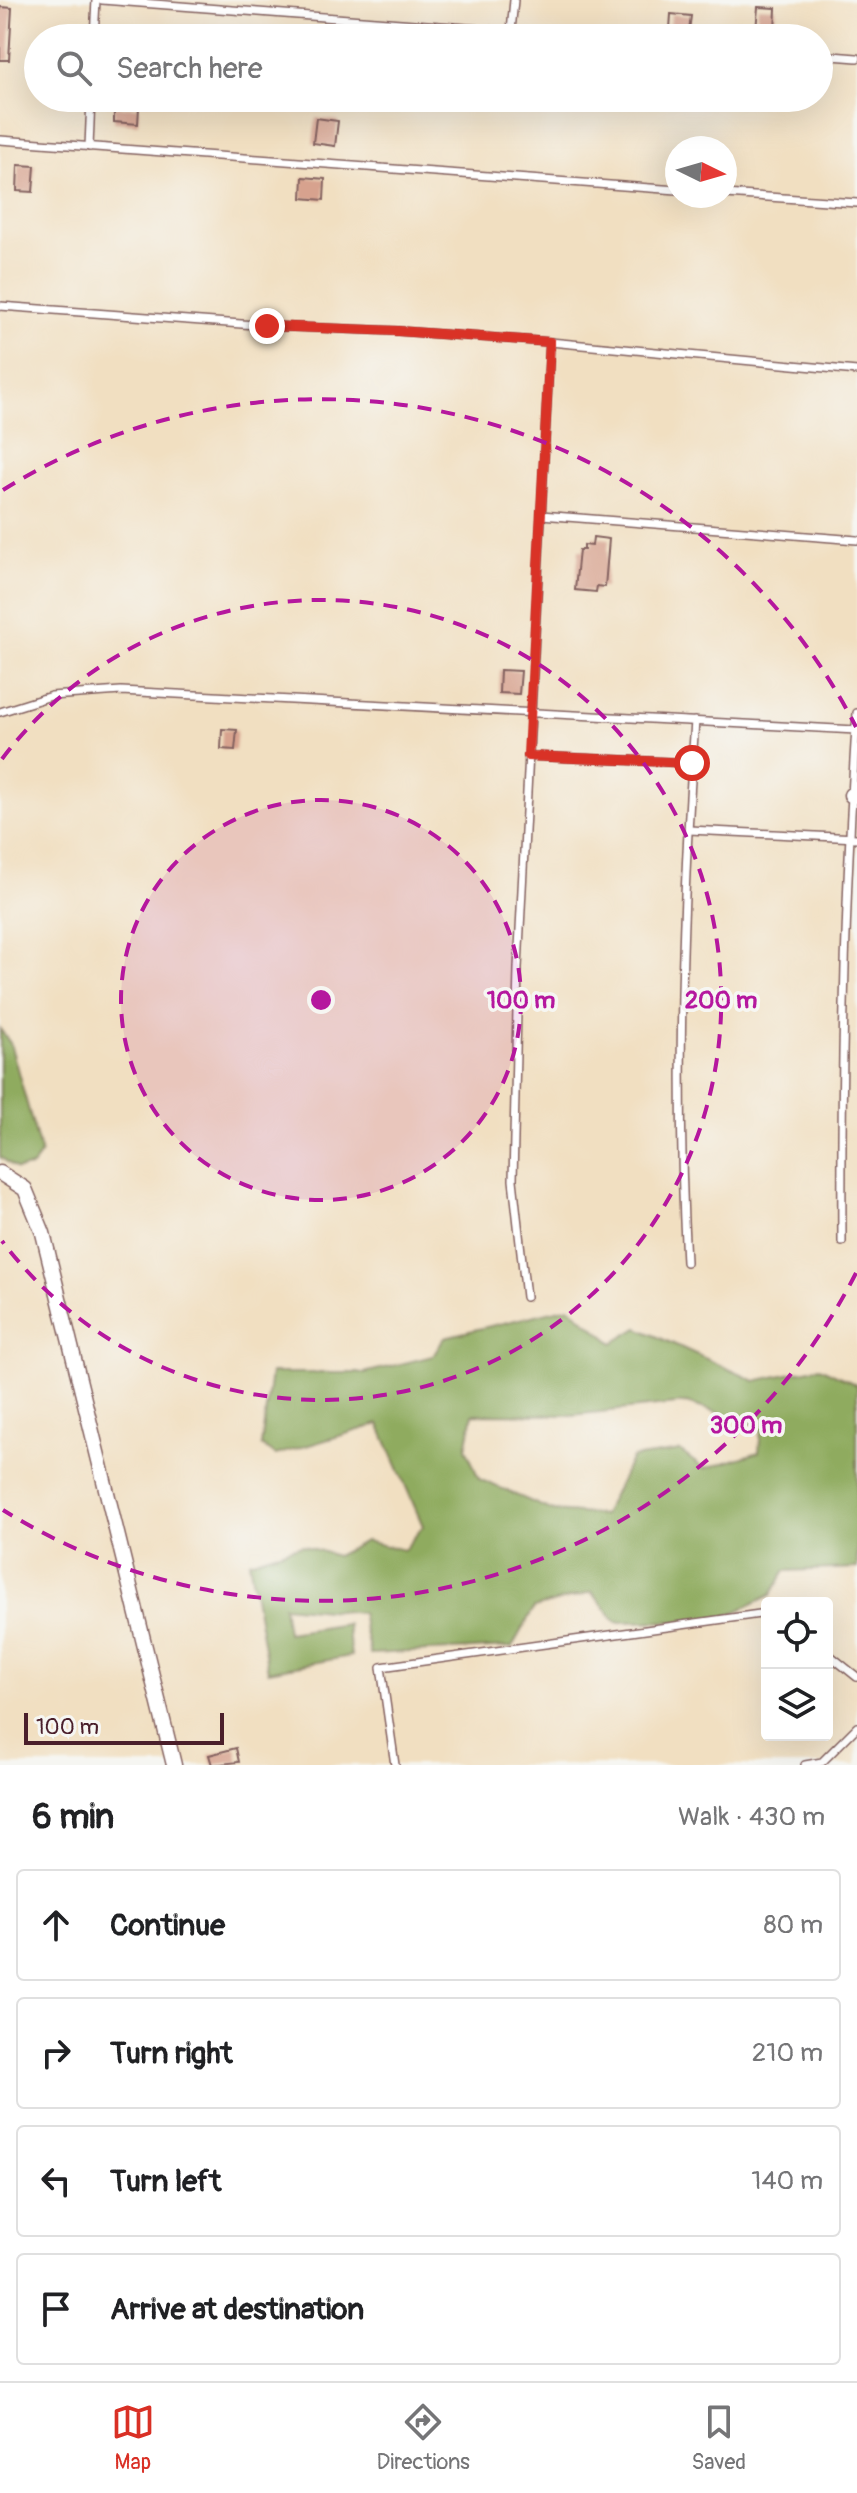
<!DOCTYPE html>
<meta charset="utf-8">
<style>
body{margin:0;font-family:Pangolin,sans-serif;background:#f6f6f6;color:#202124}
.controls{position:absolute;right:24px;bottom:24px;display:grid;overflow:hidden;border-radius:8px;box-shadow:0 8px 32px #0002}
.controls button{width:72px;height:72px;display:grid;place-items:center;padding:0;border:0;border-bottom:2px solid #e0e0e0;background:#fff;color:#202124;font:40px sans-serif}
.compass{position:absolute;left:665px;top:136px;width:72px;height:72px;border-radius:50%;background:#fff;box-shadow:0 8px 32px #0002;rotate:95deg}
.scale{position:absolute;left:24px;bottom:20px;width:200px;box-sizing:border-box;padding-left:8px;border:4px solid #4a1f2b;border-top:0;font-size:22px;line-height:28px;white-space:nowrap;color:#4a1f2b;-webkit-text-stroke:6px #f6f6f2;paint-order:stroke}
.stop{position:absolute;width:24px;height:24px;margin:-18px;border:6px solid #d93025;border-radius:50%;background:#fff}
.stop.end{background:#d93025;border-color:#fff;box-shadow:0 2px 8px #0008}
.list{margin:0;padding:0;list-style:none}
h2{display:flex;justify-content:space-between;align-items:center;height:104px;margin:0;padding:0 32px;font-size:34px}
h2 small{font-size:26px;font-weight:400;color:#757577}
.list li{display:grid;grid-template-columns:52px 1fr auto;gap:24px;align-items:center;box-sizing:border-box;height:112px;margin:0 16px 16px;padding:0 16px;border:2px solid #e0e0e0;border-radius:8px}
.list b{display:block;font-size:30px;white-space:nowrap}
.list em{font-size:26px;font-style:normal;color:#757577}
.icon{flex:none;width:44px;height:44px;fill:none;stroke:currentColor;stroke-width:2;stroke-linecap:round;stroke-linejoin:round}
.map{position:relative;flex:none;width:857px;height:1765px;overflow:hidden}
.search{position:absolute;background:#fff;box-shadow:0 8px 32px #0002;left:24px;right:24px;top:24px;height:88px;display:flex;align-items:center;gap:20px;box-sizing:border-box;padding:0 28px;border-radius:44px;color:#757577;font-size:30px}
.sheet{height:616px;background:#fff}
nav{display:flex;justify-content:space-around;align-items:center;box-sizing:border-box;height:112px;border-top:2px solid #e0e0e0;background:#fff;font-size:22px;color:#757577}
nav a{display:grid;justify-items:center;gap:4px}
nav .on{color:#d93025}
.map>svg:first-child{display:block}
</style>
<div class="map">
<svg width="857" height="1765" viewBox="0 0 857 1765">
<rect width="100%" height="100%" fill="#f6f6f2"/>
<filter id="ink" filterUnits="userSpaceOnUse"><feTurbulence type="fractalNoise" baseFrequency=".0125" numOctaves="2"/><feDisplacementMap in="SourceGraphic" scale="16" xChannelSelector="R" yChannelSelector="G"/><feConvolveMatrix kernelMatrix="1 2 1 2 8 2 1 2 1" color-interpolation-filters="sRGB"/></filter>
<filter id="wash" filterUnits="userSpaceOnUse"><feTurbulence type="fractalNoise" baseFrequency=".006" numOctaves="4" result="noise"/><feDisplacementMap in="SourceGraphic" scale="32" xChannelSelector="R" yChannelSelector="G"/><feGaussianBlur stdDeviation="1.8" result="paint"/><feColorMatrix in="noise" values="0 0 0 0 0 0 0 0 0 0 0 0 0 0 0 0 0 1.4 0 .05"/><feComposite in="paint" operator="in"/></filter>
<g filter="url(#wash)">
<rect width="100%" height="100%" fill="#f1dfc1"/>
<!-- forest -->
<g fill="#8fab5e" stroke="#6c6544" stroke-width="2" fill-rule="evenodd">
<path d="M0 1029 10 1043 41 1154 32 1167 17 1169 0 1157Z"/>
<path d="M569 1307 613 1343 638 1328 755 1381 820 1367 857 1385V1568L785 1571 771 1595 716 1621 616 1622 592 1592 534 1608 512 1647 370 1654 361 1613 283 1606 287 1633 347 1624 351 1656 268 1671 249 1561 302 1545 336 1556 365 1541 404 1550 423 1526 379 1424 276 1455 261 1446 271 1373H364L433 1356 445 1337ZM686 1403 761 1426 759 1452 704 1469 680 1451 632 1458 603 1515 553 1511 479 1479 466 1448 473 1414 572 1415Z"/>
</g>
<g id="blocks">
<!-- building -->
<g fill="#d7a28e">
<path d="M0 7 12 8 9 60H0Z"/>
<path d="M758 7 776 8 775 32 756 31Z"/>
<path d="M671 14 691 16 689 30 670 29Z"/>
<path d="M114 107H139L138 124 114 122Z"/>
<path d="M316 118 338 121 335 146 313 143Z"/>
<path d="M18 165 35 166 33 192 17 191Z"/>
<path d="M303 177 325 179 324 200 302 198Z"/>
<path d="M593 537 609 539 605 587 597 586 596 592 575 590 579 550H584V545L592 546Z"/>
<path d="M500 670 521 671 519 694 499 693Z"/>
<path d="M222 729 237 730 235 750 221 749Z"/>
<path d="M236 1748 239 1762 212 1765 209 1755Z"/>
</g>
</g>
</g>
<g filter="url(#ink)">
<use href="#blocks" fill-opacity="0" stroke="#846260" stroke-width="2"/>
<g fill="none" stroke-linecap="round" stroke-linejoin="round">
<defs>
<g id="service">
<path d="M102 0 598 38"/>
<path d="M511 31 514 0"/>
<path d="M94 38 96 0"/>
<path d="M819 55 857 58"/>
<path d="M0 140 677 190"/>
<path d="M89 147 91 98"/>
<path d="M725 194 857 203"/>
<path d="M0 306 267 326 398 331 550 342 857 371"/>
<path d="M541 515 857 540"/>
<path d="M0 712 51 696 121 691 856 730"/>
<path d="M528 756 692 763"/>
<path d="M689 830 857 838"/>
<path d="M842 1242C841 1066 845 889 857 713"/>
<path d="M686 1262C676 1082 682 901 695 721"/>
<path d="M526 1297 513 1180 518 968 550 342"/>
<path d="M827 1653 857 1677"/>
<path d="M395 1765 381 1667 767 1613"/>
<path d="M805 1765 822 1762 857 1727"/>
</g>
<g id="minor">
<path d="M851 795 857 796"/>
<path d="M0 1173 25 1189 43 1233 174 1765"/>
</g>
</defs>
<!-- service casing -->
<use href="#service" stroke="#846260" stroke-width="10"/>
<!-- minor casing -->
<use href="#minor" stroke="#846260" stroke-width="17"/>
<!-- service -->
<use href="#service" stroke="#fff" stroke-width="7"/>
<!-- minor -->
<use href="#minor" stroke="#fff" stroke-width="14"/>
</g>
</g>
<g fill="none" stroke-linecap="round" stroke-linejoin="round" filter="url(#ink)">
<!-- route -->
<path stroke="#d93025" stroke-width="10" d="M267 326 398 331 550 342 528 756 692 763"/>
</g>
<!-- distance rings -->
<circle cx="321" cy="1000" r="200" fill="#b5179e" fill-opacity=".12"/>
<g fill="none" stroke="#b5179e" stroke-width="4" stroke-dasharray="14 10">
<circle cx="321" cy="1000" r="200"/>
<path d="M2 759A400 400 0 1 1 2 1241"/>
<path d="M856 1273A601 601 0 0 1 3 1510M3 490A601 601 0 0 1 856 727"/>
</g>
<circle cx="321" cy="1000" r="12" fill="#b5179e" stroke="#f6f6f2" stroke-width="4"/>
<g font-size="24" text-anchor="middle" font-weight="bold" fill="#b5179e" stroke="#f6f6f2" stroke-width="7" stroke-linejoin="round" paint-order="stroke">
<text x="521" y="1008">100 m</text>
<text x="721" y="1008">200 m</text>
<text x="746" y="1433">300 m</text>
</g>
</svg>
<div class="controls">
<button><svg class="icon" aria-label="locate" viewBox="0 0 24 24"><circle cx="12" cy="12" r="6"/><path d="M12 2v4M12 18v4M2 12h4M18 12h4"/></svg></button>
<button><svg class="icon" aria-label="layers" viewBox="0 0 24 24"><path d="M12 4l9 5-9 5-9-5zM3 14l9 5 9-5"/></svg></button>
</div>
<svg class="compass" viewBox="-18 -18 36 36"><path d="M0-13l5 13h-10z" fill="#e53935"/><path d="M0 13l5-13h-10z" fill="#757577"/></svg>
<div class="scale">100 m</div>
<div class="stop" style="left:692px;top:763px"></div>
<div class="stop end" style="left:267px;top:326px"></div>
<div class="search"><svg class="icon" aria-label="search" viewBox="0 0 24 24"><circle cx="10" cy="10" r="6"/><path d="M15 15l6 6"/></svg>Search here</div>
</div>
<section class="sheet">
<h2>6 min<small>Walk · 430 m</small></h2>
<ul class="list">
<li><svg class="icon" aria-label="ahead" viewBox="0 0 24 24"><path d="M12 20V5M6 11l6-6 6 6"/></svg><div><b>Continue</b></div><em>80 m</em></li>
<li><svg class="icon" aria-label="right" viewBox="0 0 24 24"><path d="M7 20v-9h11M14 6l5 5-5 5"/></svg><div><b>Turn right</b></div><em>210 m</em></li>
<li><svg class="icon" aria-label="left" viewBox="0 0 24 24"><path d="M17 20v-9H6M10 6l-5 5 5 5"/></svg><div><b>Turn left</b></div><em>140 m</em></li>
<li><svg class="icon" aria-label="arrive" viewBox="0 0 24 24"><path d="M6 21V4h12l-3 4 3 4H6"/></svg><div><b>Arrive at destination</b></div></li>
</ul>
</section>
<nav>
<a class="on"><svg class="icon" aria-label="map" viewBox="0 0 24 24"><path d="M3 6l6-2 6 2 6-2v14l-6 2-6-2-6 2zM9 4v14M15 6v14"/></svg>Map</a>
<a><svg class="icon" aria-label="directions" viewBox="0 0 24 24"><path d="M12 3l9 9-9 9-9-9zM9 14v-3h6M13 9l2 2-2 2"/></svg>Directions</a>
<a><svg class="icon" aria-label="saved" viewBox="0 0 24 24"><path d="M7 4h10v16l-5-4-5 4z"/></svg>Saved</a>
</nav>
